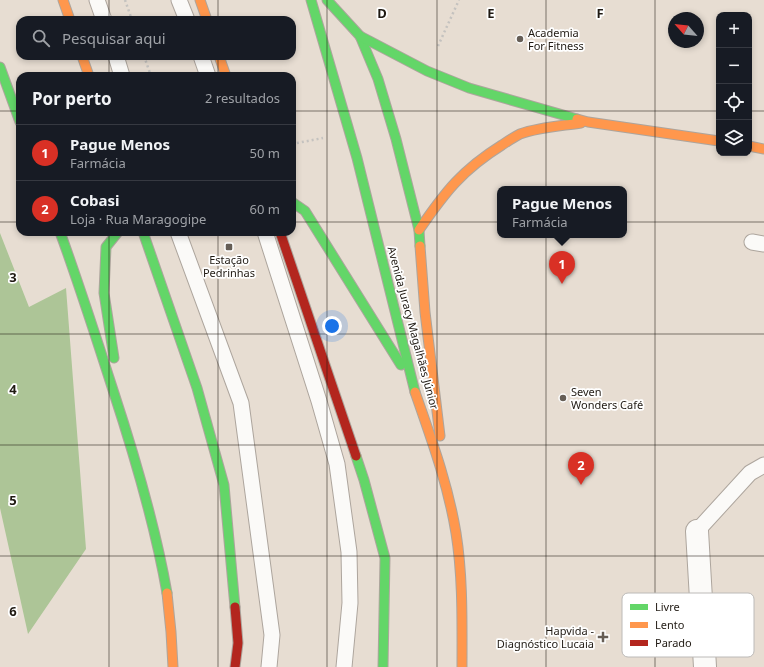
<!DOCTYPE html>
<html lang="pt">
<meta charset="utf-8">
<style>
body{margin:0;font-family:"Noto Sans",sans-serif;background:#242831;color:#f1f3f6}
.controls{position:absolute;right:12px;top:12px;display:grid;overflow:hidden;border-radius:8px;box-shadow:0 2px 6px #0003}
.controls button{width:36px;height:36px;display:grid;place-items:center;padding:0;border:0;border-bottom:1px solid #363941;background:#171b24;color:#f1f3f6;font:20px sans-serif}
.compass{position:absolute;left:668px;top:12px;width:36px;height:36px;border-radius:50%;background:#171b24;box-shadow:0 2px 6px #0003;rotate:297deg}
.you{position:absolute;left:332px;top:326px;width:14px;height:14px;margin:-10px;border:3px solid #fff;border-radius:50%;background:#1a73e8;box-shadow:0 0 0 6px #1a73e833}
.badge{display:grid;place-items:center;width:26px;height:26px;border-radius:50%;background:#d93025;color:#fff;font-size:13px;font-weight:700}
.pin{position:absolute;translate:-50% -33px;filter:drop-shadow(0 1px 2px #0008)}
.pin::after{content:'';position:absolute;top:21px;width:14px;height:12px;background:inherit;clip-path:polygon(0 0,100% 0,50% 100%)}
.popup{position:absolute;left:497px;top:186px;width:130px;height:52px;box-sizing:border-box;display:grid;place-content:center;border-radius:8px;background:#171b24;filter:drop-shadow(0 1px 3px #0005);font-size:13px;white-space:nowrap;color:#9ea1a6}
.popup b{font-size:15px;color:#f1f3f6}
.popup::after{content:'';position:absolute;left:50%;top:100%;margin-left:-8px;border:8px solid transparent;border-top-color:#171b24}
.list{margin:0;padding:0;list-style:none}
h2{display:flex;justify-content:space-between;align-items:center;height:52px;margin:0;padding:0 16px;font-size:17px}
h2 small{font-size:13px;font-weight:400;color:#9ea1a6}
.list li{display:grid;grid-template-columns:26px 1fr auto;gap:12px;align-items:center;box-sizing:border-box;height:56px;padding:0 16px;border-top:1px solid #363941}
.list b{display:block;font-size:15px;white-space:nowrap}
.list p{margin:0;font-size:13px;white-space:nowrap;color:#9ea1a6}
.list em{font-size:13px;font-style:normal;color:#9ea1a6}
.icon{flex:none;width:22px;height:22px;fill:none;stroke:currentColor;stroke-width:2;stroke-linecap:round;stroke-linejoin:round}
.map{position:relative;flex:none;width:764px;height:667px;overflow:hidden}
.search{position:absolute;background:#171b24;box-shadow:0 2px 6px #0003;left:16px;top:16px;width:280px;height:44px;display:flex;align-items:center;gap:10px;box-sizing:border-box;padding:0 14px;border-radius:12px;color:#9ea1a6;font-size:15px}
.panel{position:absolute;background:#171b24;box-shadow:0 2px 6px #0003;left:16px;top:72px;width:280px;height:164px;border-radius:12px}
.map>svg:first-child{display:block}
</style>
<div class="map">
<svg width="764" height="667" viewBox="0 0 764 667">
<rect width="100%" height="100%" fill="#e7ddd2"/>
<!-- forest -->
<path fill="#adc597" d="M0 233 29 307 66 288 86 549 28 634 0 508Z"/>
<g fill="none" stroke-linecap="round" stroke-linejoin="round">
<defs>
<g id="lane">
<path d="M97 0 104 20"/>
<path d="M179 0 187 20"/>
<path d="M116 56 122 76"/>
<path d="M201 56 208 76"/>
<path d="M178 232 241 403 272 635 269 667"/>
<path d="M265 232 319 401 337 464 349 552 350 603 344 667"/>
<path d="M752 242 764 244"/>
<path d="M697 531 750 473 764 465"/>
</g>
<path id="street" d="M697 531 705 667"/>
<g id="fast">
<path d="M311 0 357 158 415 392"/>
<path d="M327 0 360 36 378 79 396 139 419 230 420 246"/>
<path d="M360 36 427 71 469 88 577 119"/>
<path d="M0 67 20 122"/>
<path d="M292 202 305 211 401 365"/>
<path d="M60 232C79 284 96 337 113 390 135 457 155 524 167 593"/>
<path d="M143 232 197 388 224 485 235 607"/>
<path d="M114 358 104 293 106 247 118 232"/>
<path d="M356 456 364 480 385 558 383 667"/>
</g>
<g id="slow">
<path d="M63 0 70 20"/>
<path d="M200 0 207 20"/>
<path d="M82 56 89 76"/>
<path d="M219 56 226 76"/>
<path d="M577 119 588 122 719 141"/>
<path d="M749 146 764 149"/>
<path d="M419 230C445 192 462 170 502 145 508 141 514 137 520 134 540 127 561 126 581 123"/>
<path d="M420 246 425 312 440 436"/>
<path d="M415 392C431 438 448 484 456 533 463 577 462 622 462 667"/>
<path d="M167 593 171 632 173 667"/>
</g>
<g id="jam">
<path d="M280 232 356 456"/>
<path d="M235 607 238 643 235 667"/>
</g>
</defs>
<!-- lane casing -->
<use href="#lane" stroke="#ada59d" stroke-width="17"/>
<!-- street casing -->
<use href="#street" stroke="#ada59d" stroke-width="24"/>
<!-- fast casing -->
<use href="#fast" stroke="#ada59d" stroke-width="11"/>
<!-- slow casing -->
<use href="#slow" stroke="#ada59d" stroke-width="11"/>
<!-- jam casing -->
<use href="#jam" stroke="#ada59d" stroke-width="11"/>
<!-- path -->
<g stroke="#c4c2bf" stroke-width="2.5" stroke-dasharray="2 3" stroke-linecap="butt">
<path d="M125 0 132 20"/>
<path d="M438 46 459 0"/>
<path d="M144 56 151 76"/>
<path d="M292 144 323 138"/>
</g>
<!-- lane -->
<use href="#lane" stroke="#fbfaf8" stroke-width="15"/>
<!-- street -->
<use href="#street" stroke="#fbfaf8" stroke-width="22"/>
<!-- fast -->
<use href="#fast" stroke="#63d668" stroke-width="9"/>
<!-- slow -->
<use href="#slow" stroke="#ff974d" stroke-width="9"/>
<!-- jam -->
<use href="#jam" stroke="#b3261e" stroke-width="9"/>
</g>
<!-- grid -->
<path fill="none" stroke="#201a13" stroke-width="1" stroke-opacity="0.55" d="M109 0V20M218 0V20M327 0V667M437 0V667M546 0V667M655 0V667M109 56V76M218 56V76M0 111H20M292 111H719M749 111H764M0 222H20M292 222H764M109 232V667M218 232V667M0 334H764M0 445H764M0 556H764"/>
<!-- markers -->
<g fill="#665e56" stroke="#fff" stroke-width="1.5">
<circle cx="520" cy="39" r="4"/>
<rect x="225" y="243" width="8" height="8" rx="2"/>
<circle cx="563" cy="398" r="4"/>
<path d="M601 631h4v4h4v4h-4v4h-4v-4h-4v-4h4z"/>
</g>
<g text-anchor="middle" stroke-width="3.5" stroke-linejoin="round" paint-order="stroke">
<!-- poi labels -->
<g font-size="11" fill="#201a13" stroke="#fff" text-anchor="start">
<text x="528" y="37">Academia<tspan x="528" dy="13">For Fitness</tspan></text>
<text x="229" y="264" text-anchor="middle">Estação<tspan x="229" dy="13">Pedrinhas</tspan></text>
<text x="571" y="396">Seven<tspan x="571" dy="13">Wonders Café</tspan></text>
<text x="594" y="635" text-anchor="end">Hapvida -<tspan x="594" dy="13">Diagnóstico Lucaia</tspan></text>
</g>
<!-- street labels -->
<g font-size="11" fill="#201a13" stroke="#fff">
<text transform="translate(413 328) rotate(75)" y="4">Avenida Juracy Magalhães Júnior</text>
</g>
</g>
<!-- legend -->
<rect x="622" y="593" width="132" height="64" rx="6" fill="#fff" stroke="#bcbab8" stroke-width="1"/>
<rect x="630" y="604" width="18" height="6" fill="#63d668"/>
<rect x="630" y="622" width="18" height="6" fill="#ff974d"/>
<rect x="630" y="640" width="18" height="6" fill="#b3261e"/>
<g font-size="11" fill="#201a13">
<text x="655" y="611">Livre</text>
<text x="655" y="629">Lento</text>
<text x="655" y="647">Parado</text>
</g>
<g font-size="13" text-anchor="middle" font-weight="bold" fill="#201a13" stroke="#fff" stroke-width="3.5" stroke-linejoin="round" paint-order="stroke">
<text x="382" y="18">D</text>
<text x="491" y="18">E</text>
<text x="600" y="18">F</text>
<text x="13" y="282">3</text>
<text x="13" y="394">4</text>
<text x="13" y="505">5</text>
<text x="13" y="616">6</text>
</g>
</svg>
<div class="controls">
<button>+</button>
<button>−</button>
<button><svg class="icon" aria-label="locate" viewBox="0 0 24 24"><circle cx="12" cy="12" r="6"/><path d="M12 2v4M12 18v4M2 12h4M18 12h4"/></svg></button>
<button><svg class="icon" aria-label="layers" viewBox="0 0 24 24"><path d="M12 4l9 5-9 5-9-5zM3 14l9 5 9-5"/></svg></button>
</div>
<svg class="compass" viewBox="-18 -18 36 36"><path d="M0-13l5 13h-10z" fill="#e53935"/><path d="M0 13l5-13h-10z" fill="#9ea1a6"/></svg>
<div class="you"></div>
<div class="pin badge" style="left:562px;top:284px">1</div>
<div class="popup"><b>Pague Menos</b>Farmácia</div>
<div class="pin badge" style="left:581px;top:485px">2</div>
<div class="search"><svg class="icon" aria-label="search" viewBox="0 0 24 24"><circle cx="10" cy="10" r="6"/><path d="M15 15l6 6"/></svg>Pesquisar aqui</div>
<section class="panel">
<h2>Por perto<small>2 resultados</small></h2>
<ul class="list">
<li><span class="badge">1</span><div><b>Pague Menos</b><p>Farmácia</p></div><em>50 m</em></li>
<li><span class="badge">2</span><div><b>Cobasi</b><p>Loja · Rua Maragogipe</p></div><em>60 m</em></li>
</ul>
</section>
</div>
